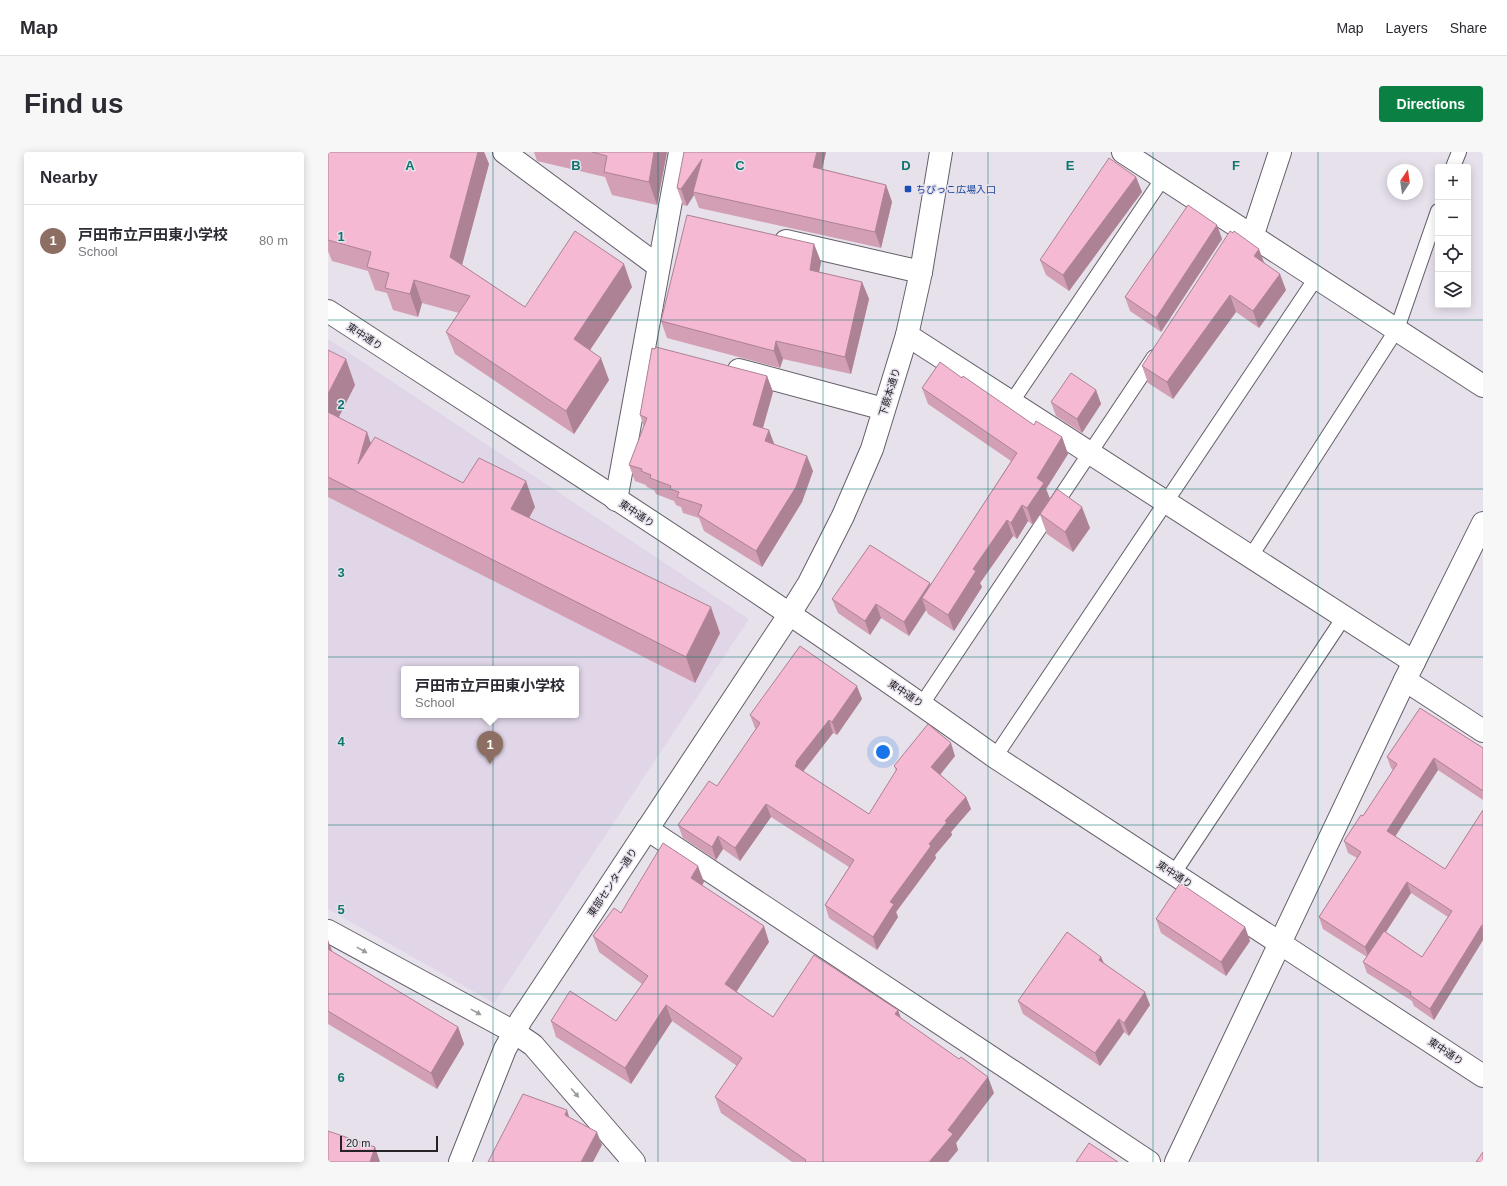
<!DOCTYPE html>
<meta charset="utf-8">
<style>
body{margin:0;font-family:Arial,"Noto Sans JP",sans-serif;background:#f7f7f7;color:#2b2b33}
.controls{position:absolute;right:12px;top:12px;display:grid;overflow:hidden;border-radius:4px;box-shadow:0 2px 10px #0003}
.controls button{width:36px;height:36px;display:grid;place-items:center;padding:0;border:0;border-bottom:1px solid #e1e1e2;background:#fff;color:#2b2b33;font:20px sans-serif}
.compass{position:absolute;left:1059px;top:12px;width:36px;height:36px;border-radius:50%;background:#fff;box-shadow:0 2px 10px #0003;rotate:13deg}
.scale{position:absolute;left:12px;bottom:10px;width:98px;box-sizing:border-box;padding-left:4px;border:2px solid #242226;border-top:0;font-size:11px;line-height:14px;white-space:nowrap;color:#242226;-webkit-text-stroke:3px #e7e1ec;paint-order:stroke}
.you{position:absolute;left:555px;top:600px;width:14px;height:14px;margin:-10px;border:3px solid #fff;border-radius:50%;background:#1a73e8;box-shadow:0 0 0 6px #1a73e833}
.badge{display:grid;place-items:center;width:26px;height:26px;border-radius:50%;background:#0b8043;color:#fff;font-size:13px;font-weight:700}
.pin{position:absolute;translate:-50% -33px;filter:drop-shadow(0 1px 2px #0008)}
.pin::after{content:'';position:absolute;top:21px;width:14px;height:12px;background:inherit;clip-path:polygon(0 0,100% 0,50% 100%)}
.popup{position:absolute;left:73px;top:514px;width:178px;height:52px;box-sizing:border-box;display:grid;place-content:center;border-radius:4px;background:#fff;filter:drop-shadow(0 1px 3px #0005);font-size:13px;white-space:nowrap;color:#7c7c81}
.popup b{font-size:15px;color:#2b2b33}
.popup::after{content:'';position:absolute;left:50%;top:100%;margin-left:-8px;border:8px solid transparent;border-top-color:#fff}
.list{margin:0;padding:0;list-style:none}
h2{display:flex;justify-content:space-between;align-items:center;height:52px;margin:0;padding:0 16px;font-size:17px}
h2 small{font-size:13px;font-weight:400;color:#7c7c81}
.list li{display:grid;grid-template-columns:26px 1fr auto;gap:12px;align-items:center;box-sizing:border-box;height:72px;padding:0 16px;border-top:1px solid #e1e1e2}
.list b{display:block;font-size:15px;white-space:nowrap}
.list p{margin:0;font-size:13px;white-space:nowrap;color:#7c7c81}
.list em{font-size:13px;font-style:normal;color:#7c7c81}
.icon{flex:none;width:22px;height:22px;fill:none;stroke:currentColor;stroke-width:2;stroke-linecap:round;stroke-linejoin:round}
.map{position:relative;flex:none;width:1155px;height:1010px;overflow:hidden;border-radius:4px}
header{display:flex;align-items:center;gap:24px;box-sizing:border-box;height:56px;padding:0 20px;background:#fff;border-bottom:1px solid #e1e1e2}
header strong{font-size:19px}
nav{display:flex;gap:22px;margin-inline-start:auto;font-size:14px}
.intro{display:flex;align-items:center;justify-content:space-between;box-sizing:border-box;height:96px;padding:0 24px}
h1{margin:0;font-size:28px}
.button{padding:10px 18px;border-radius:4px;background:#0b8043;color:#fff;font-size:14px;font-weight:700}
main{display:flex;gap:24px;padding:0 24px}
aside{flex:1;background:#fff;border-radius:4px;box-shadow:0 2px 10px #0003}
.map>svg:first-child{display:block}
</style>
<header>
<strong>Map</strong>
<nav><a>Map</a><a>Layers</a><a>Share</a></nav>
</header>
<div class="intro"><h1>Find us</h1><a class="button">Directions</a></div>
<main>
<aside>
<h2>Nearby<small></small></h2>
<ul class="list">
<li><span class="badge" style="background:#8d6e63">1</span><div><b>戸田市立戸田東小学校</b><p>School</p></div><em>80 m</em></li>
</ul>
</aside>
<div class="map">
<svg width="1155" height="1010" viewBox="0 0 1155 1010">
<rect width="100%" height="100%" fill="#e7e1ec"/>
<!-- built -->
<path fill="#e0d6e8" fill-rule="evenodd" d="M0 187 421 467 166 851 0 757ZM76 517H248V563H76Z"/>
<g fill="none" stroke-linecap="round" stroke-linejoin="round">
<defs>
<g id="service">
<path d="M1125 15 1131 0"/>
<path d="M683 251 835 26"/>
<path d="M923 404 1069 177 1110 59"/>
<path d="M594 552 826 205"/>
<path d="M667 605 988 126"/>
<path d="M846 721 1016 465"/>
</g>
<g id="minor">
<path d="M176 0 330 114"/>
<path d="M795 0 1155 234"/>
<path d="M924 85 952 0"/>
<path d="M458 89 593 120"/>
<path d="M579 183 1086 510"/>
<path d="M411 218 556 257"/>
<path d="M288 348 352 0"/>
<path d="M1077 528 1155 579"/>
<path d="M319 677 821 1010"/>
<path d="M0 779 186 880 205 893 306 1010"/>
<path d="M848 1010 1077 528 1155 371"/>
</g>
<g id="tertiary">
<path d="M0 159C224 305 450 449 667 605L1155 924"/>
<path d="M132 1010 177 897 193 868 461 463 481 431 515 364 544 297 579 183 593 120 613 0"/>
</g>
</defs>
<!-- service casing -->
<use href="#service" stroke="#655f69" stroke-width="16"/>
<!-- minor casing -->
<use href="#minor" stroke="#655f69" stroke-width="24"/>
<!-- tertiary casing -->
<use href="#tertiary" stroke="#655f69" stroke-width="24"/>
<!-- service -->
<use href="#service" stroke="#fff" stroke-width="14"/>
<!-- minor -->
<use href="#minor" stroke="#fff" stroke-width="22"/>
<!-- tertiary -->
<use href="#tertiary" stroke="#fff" stroke-width="22"/>
</g>
<!-- wall -->
<g fill="#d39fb5" fill-rule="evenodd">
<path d="M0 0H156L161 12 134 113 197 155 304 135 262 198 281 228 246 282 127 202 118 180 131 161 94 151 90 165 65 158 59 141 47 138 40 119 4 109 0 99Z"/>
<path d="M206 0H339L329 53 284 43 277 25 209 9Z"/>
<path d="M498 0 494 17 558 33 564 50 553 96 371 56 366 43 359 54 355 53 349 36Z"/>
<path d="M808 25 814 40 741 139 718 123 712 108Z"/>
<path d="M889 73 894 87 833 180 802 159 797 145Z"/>
<path d="M486 92 493 110 491 120 534 130 541 147 523 222 455 207 452 216 339 186 333 169Z"/>
<path d="M936 110 958 138 931 176 908 160 845 247 820 231 814 214Z"/>
<path d="M0 198 27 233 11 265 43 291 135 331 207 355 201 366 392 481 367 531 0 345Z"/>
<path d="M439 224 445 240 435 276 446 293 485 319 474 350 434 415 376 379 371 366 355 361 353 355 348 353 346 349 328 342 326 338 319 335 318 333 307 329 301 313 316 275 312 263Z"/>
<path d="M594 236 706 273 734 285 740 302 718 337 722 347 762 376 745 400 719 382 712 363 705 373 700 369 689 387 685 384 652 431 654 435 626 479 600 462 598 458 581 484 553 466 542 483 510 461 504 447 602 431 603 433 683 309 600 252Z"/>
<path d="M768 238 773 252 754 281 728 264 723 250Z"/>
<path d="M534 547 509 583 505 581 475 620 541 662 568 619 566 614 627 604 612 622 638 645 643 657 623 680 624 683 607 703 608 706 568 760 570 765 549 798 501 766 497 753 521 715 443 665 412 709 395 697 388 708 355 686 350 673 389 634 428 577 427 576 422 563Z"/>
<path d="M1155 596V648L1110 618 1067 684 1117 717 1155 658V788L1106 868 1086 854 1084 849 1039 821 1035 810 1039 805 995 777 991 765 1029 706 1020 701 1016 689 1035 664 1065 618 1063 616 1059 605ZM1083 741 1120 765 1094 805 1058 780Z"/>
<path d="M376 730 374 733 441 790 408 840 445 865 570 858 573 866 666 941 628 991 630 998 620 1010H464L393 961 387 945 409 914 344 869 303 932 228 885 223 869H288L314 832 271 800 265 784 293 761Z"/>
<path d="M828 767 917 775 922 789 898 824 833 781Z"/>
<path d="M0 788 4 800 130 875 136 892 109 937 0 872Z"/>
<path d="M773 805 776 811 822 853 801 884 796 880 772 914 695 862 690 849Z"/>
</g>
<!-- shaded-wall -->
<g fill="#ac8294">
<path d="M150 0H156L161 12 130 128 122 105Z"/>
<path d="M326 0H339L329 53 321 30Z"/>
<path d="M489 0H498L491 31 485 15Z"/>
<path d="M374 7 365 40 366 43 359 54 353 37Z"/>
<path d="M808 25 814 40 741 139 735 123Z"/>
<path d="M558 33 564 50 553 96 547 80Z"/>
<path d="M889 73 894 87 833 180 828 166Z"/>
<path d="M486 92 493 110 488 136 482 118Z"/>
<path d="M931 97 937 113 926 104Z"/>
<path d="M296 112 304 135 254 210 246 187Z"/>
<path d="M952 122 958 138 931 176 925 159Z"/>
<path d="M86 128 94 151 90 165 82 142Z"/>
<path d="M534 130 541 147 523 222 517 205Z"/>
<path d="M902 143 908 160 845 247 839 230Z"/>
<path d="M448 189 455 207 452 216 446 199Z"/>
<path d="M273 206 281 228 246 282 238 259Z"/>
<path d="M18 207 27 233 2 282 0 275V242Z"/>
<path d="M439 224 445 240 431 289 425 273Z"/>
<path d="M768 238 773 252 754 281 749 267Z"/>
<path d="M441 278 447 294 437 289Z"/>
<path d="M39 280 48 306 30 312Z"/>
<path d="M734 285 740 302 718 337 722 347 705 373 699 356 709 326Z"/>
<path d="M479 304 485 319 474 350 434 415 428 399Z"/>
<path d="M198 329 207 355 192 382 183 357Z"/>
<path d="M694 353 700 369 689 387 683 371Z"/>
<path d="M754 355 762 376 745 400 737 380Z"/>
<path d="M679 368 685 384 652 431 654 435 626 479 620 463 645 417Z"/>
<path d="M602 431 607 445 594 446 598 458 581 484 576 470Z"/>
<path d="M548 452 553 466 542 483 537 469Z"/>
<path d="M383 455 392 481 367 531 358 505Z"/>
<path d="M529 534 534 547 509 583 504 570Z"/>
<path d="M501 568 505 581 473 622 467 614 468 610Z"/>
<path d="M623 591 627 604 608 628 603 615Z"/>
<path d="M1106 606 1110 618 1063 691 1059 679Z"/>
<path d="M638 645 643 657 623 680 624 683 607 703 608 706 568 760 570 765 549 798 545 785 562 750 617 669Z"/>
<path d="M438 652 443 665 412 709 407 696Z"/>
<path d="M390 684 395 697 388 708 384 695Z"/>
<path d="M370 714 376 730 369 742 363 726Z"/>
<path d="M1079 730 1083 741 1041 806 1037 795Z"/>
<path d="M1154 773 1155 777V788L1106 868 1102 857Z"/>
<path d="M436 774 441 790 403 848 397 832Z"/>
<path d="M917 775 922 789 898 824 893 810Z"/>
<path d="M0 788 5 802 0 810Z"/>
<path d="M773 805 778 817 771 808Z"/>
<path d="M817 840 822 853 801 884 796 871Z"/>
<path d="M338 853 344 869 303 932 297 916Z"/>
<path d="M570 858 575 873 567 862Z"/>
<path d="M791 867 796 880 772 914 767 901Z"/>
<path d="M130 875 136 892 109 937 103 921Z"/>
<path d="M660 925 666 941 628 991 630 998 620 1010H601L620 978Z"/>
<path d="M239 958 243 971 237 963Z"/>
<path d="M269 980 274 993 265 1010H253Z"/>
<path d="M47 995 52 1010H42Z"/>
</g>
<!-- building -->
<g fill="#f5b9d3" stroke="#ac8294">
<path d="M0 0H150L122 105 197 155 247 79 296 112 246 187 273 206 238 259 118 180 142 144 86 128 82 142 57 136 61 121 39 115 43 100 0 88Z"/>
<path d="M264 0H326L321 30 276 20 279 4Z"/>
<path d="M356 0H489L485 15 558 33 547 80 365 40 374 7 353 37 349 36Z"/>
<path d="M781 6 808 25 735 123 712 108Z"/>
<path d="M860 53 889 73 828 166 797 145Z"/>
<path d="M359 63 486 92 482 118 534 130 517 205 448 189 446 199 333 169Z"/>
<path d="M902 79 905 81 906 79 931 97 926 104 952 122 925 159 902 143 839 230 814 214Z"/>
<path d="M328 195 439 224 425 273 441 278 437 289 479 304 468 335 428 399 370 363 374 353 349 345 351 340 342 337 343 334 322 326 323 323 313 319 314 317 301 313 319 266 312 263 324 196 327 197Z"/>
<path d="M0 198 18 207 0 242Z"/>
<path d="M612 210 634 226 635 224 706 273 708 269 734 285 709 326 716 331 699 356 694 353 683 371 679 368 645 417 648 419 620 463 594 446 689 301 594 236Z"/>
<path d="M743 221 768 238 749 267 723 250Z"/>
<path d="M0 260 39 280 30 312 47 285 135 331 151 306 198 329 183 357 383 455 358 505 0 325Z"/>
<path d="M729 337 754 355 737 380 712 362Z"/>
<path d="M542 393 602 431 576 470 548 452 537 469 504 447Z"/>
<path d="M472 494 529 534 504 570 501 568 468 610 469 611 467 614 541 662 569 617 566 614 600 572 623 591 603 615 638 645 617 669 619 670 601 692 603 694 562 750 566 752 545 785 497 753 526 708 438 652 407 696 390 684 384 695 350 673 381 629 389 634 432 571 422 563Z"/>
<path d="M1092 556 1155 596V639L1106 606 1059 679 1117 717 1155 658V774L1154 773 1102 857 1082 843 1083 840 1035 810 1056 779 1094 805 1124 759 1079 730 1037 795 991 765 1033 700 1016 689 1033 663 1035 664 1069 612 1059 605Z"/>
<path d="M335 691 370 714 363 726 436 774 397 832 445 865 486 803 570 858 567 862 631 907 633 905 660 925 620 978 625 982 601 1010H478L477 1009 478 1008 387 945 414 906 338 853 297 916 223 869 242 839 288 869 320 824 265 784 286 756 293 761Z"/>
<path d="M852 731 917 775 893 810 828 767Z"/>
<path d="M739 780 773 805 771 808 817 840 796 871 791 867 767 901 690 849Z"/>
<path d="M0 797 130 875 103 921 0 859Z"/>
<path d="M195 942 239 958 237 963 269 980 253 1010H160Z"/>
<path d="M0 979 47 995 42 1010H0Z"/>
<path d="M761 991 790 1010H748Z"/>
<path d="M1155 1000V1010H1148Z"/>
</g>
<!-- one-way arrows -->
<defs><path id="oneway-solid" d="M-6-.8H1V-3.2L6.5 0L1 3.2V.8H-6Z"/></defs>
<g fill="#9c9c9d">
<use href="#oneway-solid" transform="translate(34 798) rotate(29)"/>
<use href="#oneway-solid" transform="translate(148 860) rotate(29)"/>
<use href="#oneway-solid" transform="translate(247 941) rotate(49)"/>
</g>
<!-- grid -->
<path fill="none" stroke="#0f766e" stroke-width="1" stroke-opacity="0.55" d="M165 0V1010M330 0V1010M495 0V1010M660 0V1010M825 0V1010M990 0V1010M0 168H1155M0 337H1155M0 505H1155M0 673H1155M0 842H1155"/>
<!-- markers -->
<rect fill="#1a4fb4" stroke="#e7e1ec" stroke-width="1.5" x="576" y="33" width="8" height="8" rx="2"/>
<g text-anchor="middle" stroke-width="3" stroke-linejoin="round" paint-order="stroke">
<!-- transit labels -->
<g font-size="10" fill="#164399" stroke="#e7e1ec" text-anchor="start">
<text x="588" y="41">ちびっこ広場入口</text>
</g>
<!-- street labels -->
<g font-size="10" fill="#242226" stroke="#e7e1ec">
<text transform="translate(37 184) rotate(33)" y="4">東中通り</text>
<text transform="translate(561 240) rotate(-73)" y="4">下蕨本通り</text>
<text transform="translate(309 361) rotate(34)" y="4">東中通り</text>
<text transform="translate(578 541) rotate(34)" y="4">東中通り</text>
<text transform="translate(847 722) rotate(33)" y="4">東中通り</text>
<text transform="translate(284 730) rotate(-56)" y="4">東部センター通り</text>
<text transform="translate(1118 899) rotate(34)" y="4">東中通り</text>
</g>
</g>
<g font-size="13" text-anchor="middle" font-weight="bold" fill="#0f766e" stroke="#e7e1ec" stroke-width="3" stroke-linejoin="round" paint-order="stroke">
<text x="82" y="18">A</text>
<text x="248" y="18">B</text>
<text x="412" y="18">C</text>
<text x="578" y="18">D</text>
<text x="742" y="18">E</text>
<text x="908" y="18">F</text>
<text x="13" y="89">1</text>
<text x="13" y="257">2</text>
<text x="13" y="425">3</text>
<text x="13" y="594">4</text>
<text x="13" y="762">5</text>
<text x="13" y="930">6</text>
</g>
</svg>
<div class="controls">
<button>+</button>
<button>−</button>
<button><svg class="icon" aria-label="locate" viewBox="0 0 24 24"><circle cx="12" cy="12" r="6"/><path d="M12 2v4M12 18v4M2 12h4M18 12h4"/></svg></button>
<button><svg class="icon" aria-label="layers" viewBox="0 0 24 24"><path d="M12 4l9 5-9 5-9-5zM3 14l9 5 9-5"/></svg></button>
</div>
<svg class="compass" viewBox="-18 -18 36 36"><path d="M0-13l5 13h-10z" fill="#e53935"/><path d="M0 13l5-13h-10z" fill="#7c7c81"/></svg>
<div class="scale">20 m</div>
<div class="you"></div>
<div class="pin badge" style="left:162px;top:612px;background:#8d6e63">1</div>
<div class="popup"><b>戸田市立戸田東小学校</b>School</div>
</div>
</main>
